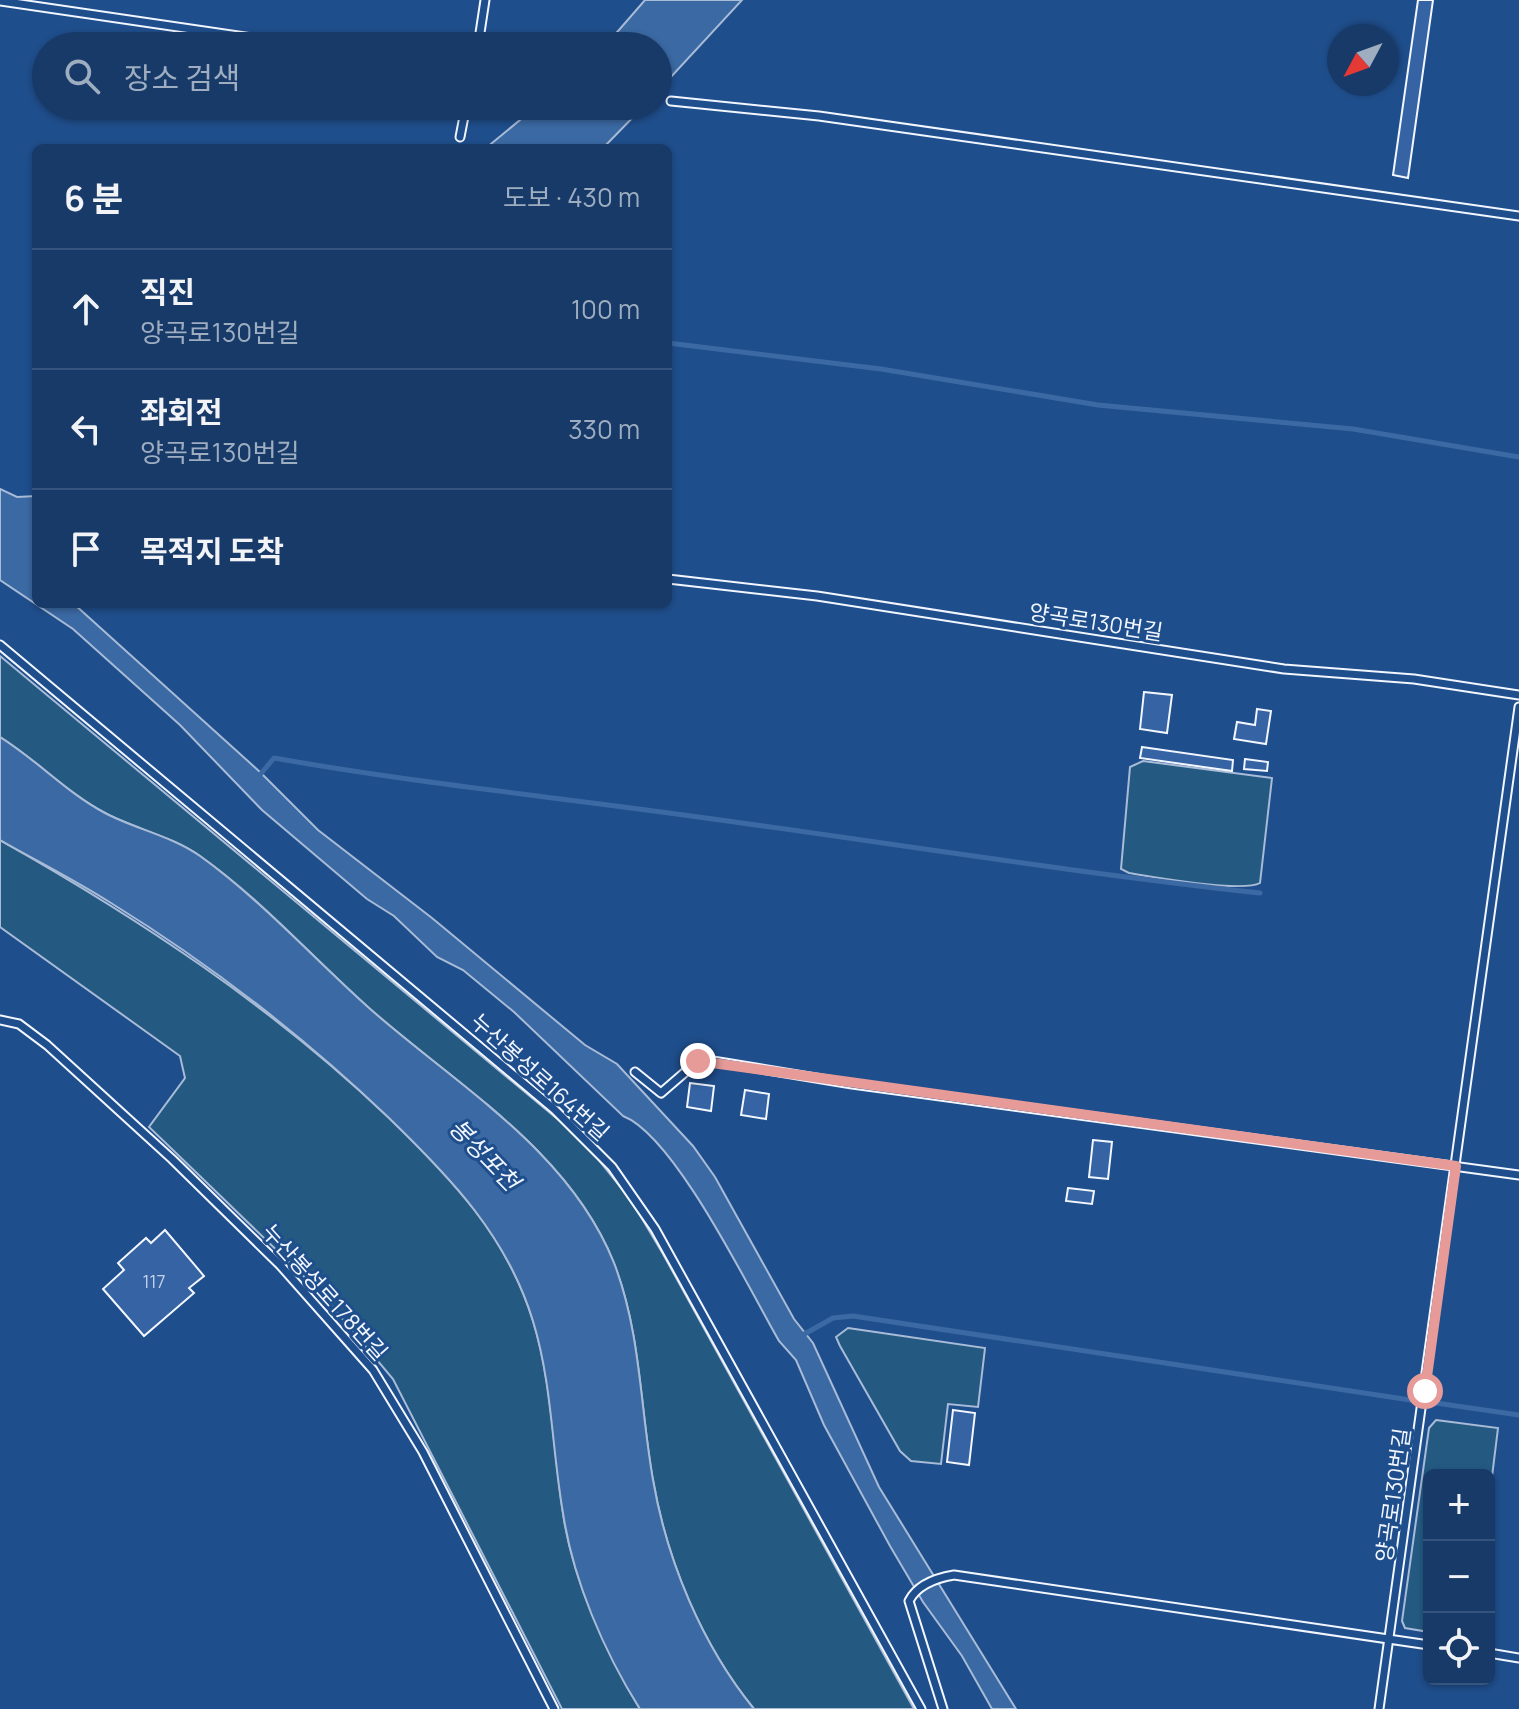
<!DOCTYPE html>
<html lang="ko">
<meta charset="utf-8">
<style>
body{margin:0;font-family:Manrope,"Noto Sans KR",sans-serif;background:#244571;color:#f1f3f6}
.controls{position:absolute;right:24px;bottom:24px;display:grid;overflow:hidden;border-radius:12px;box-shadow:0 2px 6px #0004}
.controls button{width:72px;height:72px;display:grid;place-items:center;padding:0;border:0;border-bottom:2px solid #36547d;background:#173a69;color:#f1f3f6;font:40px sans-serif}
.compass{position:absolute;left:1327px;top:24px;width:72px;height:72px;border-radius:50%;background:#173a69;box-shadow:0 2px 6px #0004;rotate:229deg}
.stop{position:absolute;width:24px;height:24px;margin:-18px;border:6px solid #e69b98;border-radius:50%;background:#fff}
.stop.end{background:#e69b98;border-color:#fff;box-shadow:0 2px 8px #0008}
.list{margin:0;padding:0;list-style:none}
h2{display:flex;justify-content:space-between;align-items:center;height:104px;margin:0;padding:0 32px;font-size:34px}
h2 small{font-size:26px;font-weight:400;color:#9eadc0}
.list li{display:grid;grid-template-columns:52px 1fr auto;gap:24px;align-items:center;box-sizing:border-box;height:120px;padding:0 32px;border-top:2px solid #36547d}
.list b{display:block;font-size:30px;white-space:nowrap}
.list p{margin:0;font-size:26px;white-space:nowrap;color:#9eadc0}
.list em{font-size:26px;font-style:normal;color:#9eadc0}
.icon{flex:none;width:44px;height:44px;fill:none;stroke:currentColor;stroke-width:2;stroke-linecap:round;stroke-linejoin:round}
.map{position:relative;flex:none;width:1519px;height:1709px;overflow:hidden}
.search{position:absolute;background:#173a69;box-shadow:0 2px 6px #0004;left:32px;top:32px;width:640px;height:88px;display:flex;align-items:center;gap:20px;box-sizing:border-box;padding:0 28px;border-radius:44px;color:#9eadc0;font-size:30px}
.panel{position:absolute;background:#173a69;box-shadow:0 2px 6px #0004;left:32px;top:144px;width:640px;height:464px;border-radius:12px}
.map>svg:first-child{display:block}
</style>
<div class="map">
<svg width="1519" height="1709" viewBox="0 0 1519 1709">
<rect width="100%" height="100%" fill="#1f4e8c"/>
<!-- green -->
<g fill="#245a82" stroke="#a8bbd7" stroke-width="2">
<path d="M0 656 561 1122 598 1159 631 1200 663 1254 914 1709H754C702 1645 667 1561 653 1480 640 1407 641 1333 614 1263 569 1150 456 1085 369 1008 313 958 261 899 200 856 172 837 135 829 105 813 67 793 37 760 0 737Z"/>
<path d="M1143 761 1272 778 1260 883C1242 893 1153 877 1129 873L1121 869 1130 767Z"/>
<path d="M0 840C140 919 271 1006 388 1117 451 1178 507 1236 533 1321 552 1382 553 1450 563 1513 572 1577 606 1654 640 1709H562L393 1379 320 1292 149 1127 185 1078 180 1056 0 927Z"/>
<path d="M848 1328 985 1348 978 1407 948 1404 941 1464 911 1461 900 1451 840 1346 836 1337Z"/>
<path d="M1436 1420 1498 1428 1489 1501V1475H1429V1632L1405 1628 1402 1621 1429 1428Z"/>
</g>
<!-- water -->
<g fill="#3b69a3" stroke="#a8bbd7" stroke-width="2">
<path d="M645 0H742L658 91V46H605Z"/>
<path d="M537 106H644L603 148H486Z"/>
<path d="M0 489 17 497 36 496V604H74L260 772 318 830 432 918 585 1045 617 1064 693 1146 715 1177 794 1319 813 1343 879 1487 1016 1709H992L962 1656 923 1602 890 1546 824 1425 796 1360 779 1341C749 1289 675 1136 623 1116L514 1012 463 970 437 957 394 916 367 899 262 810 180 725 73 629 0 580Z"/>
<path d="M0 737C37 760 67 793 105 813 135 829 172 836 200 856 261 900 313 958 369 1008 456 1085 569 1150 614 1263 641 1333 640 1407 653 1480 667 1561 702 1645 754 1709H640C604 1652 573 1580 563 1513 552 1450 552 1383 533 1321 507 1236 451 1178 388 1117 303 1036 210 964 111 903 75 880 37 861 0 840Z"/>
</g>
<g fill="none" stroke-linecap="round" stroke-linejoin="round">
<!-- stream -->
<g stroke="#3b69a3" stroke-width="5">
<path d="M668 343 881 369 1098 405 1353 429 1519 457"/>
<path d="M259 776 274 758C420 784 566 798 713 819 895 844 1077 873 1260 893"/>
<path d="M801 1336 833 1318 853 1316 1417 1401"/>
<path d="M1436 1403 1519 1415"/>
</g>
</g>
<!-- building -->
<g fill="#3563a3" stroke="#f2f6ff" stroke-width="2">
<path d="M1418 0H1433L1408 178 1393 175Z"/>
<path d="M1144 692 1172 695 1167 733 1140 729Z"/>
<path d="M1257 709 1271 711 1266 744 1234 739 1237 722 1255 725Z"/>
<path d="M1142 747 1233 760 1232 771 1140 758Z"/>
<path d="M1245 759 1268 762 1267 771 1244 769Z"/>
<path d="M690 1083 714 1086 711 1111 687 1107Z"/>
<path d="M745 1090 769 1094 766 1119 741 1115Z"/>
<path d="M1093 1140 1112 1142 1108 1179 1089 1177Z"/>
<path d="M1068 1188 1094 1191 1092 1204 1066 1201Z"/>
<path d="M165 1230 204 1276 189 1288 194 1293 144 1336 103 1289 124 1270 118 1263 146 1238 151 1243Z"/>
<path d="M953 1410 975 1413 969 1465 947 1462Z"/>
</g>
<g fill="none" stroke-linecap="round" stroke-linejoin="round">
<defs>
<g id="lane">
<path d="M0 1 307 46"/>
<path d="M478 46 485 0"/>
<path d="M671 101 819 116 1519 216"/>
<path d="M460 137 466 106"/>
<path d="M668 579 817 596 1284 669 1414 679 1519 695"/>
<path d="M0 645 554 1109 612 1167 655 1229 921 1709"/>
<path d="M0 1020 19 1024 47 1045 172 1159 280 1265 373 1370 423 1452 554 1709"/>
<path d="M635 1072 661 1093 698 1061H713L852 1084 1519 1175"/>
<path d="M1489 1653 1519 1658"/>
<path d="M943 1709 909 1601C917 1585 936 1578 954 1575L1429 1645"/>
<path d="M1379 1709 1519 707"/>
</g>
</defs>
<!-- lane casing -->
<use href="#lane" stroke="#f2f6ff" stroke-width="11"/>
<!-- lane -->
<use href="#lane" stroke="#1f4e8c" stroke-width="7"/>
</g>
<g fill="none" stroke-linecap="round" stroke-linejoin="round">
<!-- route -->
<path stroke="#e69b98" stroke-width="10" d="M698 1061 1456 1166 1425 1391"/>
</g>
<g text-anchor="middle" stroke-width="6" stroke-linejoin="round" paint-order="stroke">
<!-- number labels -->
<g font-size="18" fill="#c3d1e8">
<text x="154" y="1288">117</text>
</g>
<!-- street labels -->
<g font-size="22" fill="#f2f6ff" stroke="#1f4e8c">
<text transform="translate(1096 622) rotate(9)" y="8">양곡로130번길</text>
<text transform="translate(540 1077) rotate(42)" y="8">누산봉성로164번길</text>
<text transform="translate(325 1292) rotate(48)" y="8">누산봉성로178번길</text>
<text transform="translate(1393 1495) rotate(-82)" y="8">양곡로130번길</text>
</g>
<!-- water labels -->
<g font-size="24" font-style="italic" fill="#f2f6ff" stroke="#1f4e8c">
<text transform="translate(484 1155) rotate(46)" y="8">봉성포천</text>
</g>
</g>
</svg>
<div class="controls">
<button>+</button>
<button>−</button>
<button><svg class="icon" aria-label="locate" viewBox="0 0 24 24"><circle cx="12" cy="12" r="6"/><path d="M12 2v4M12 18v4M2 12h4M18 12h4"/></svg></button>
</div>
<svg class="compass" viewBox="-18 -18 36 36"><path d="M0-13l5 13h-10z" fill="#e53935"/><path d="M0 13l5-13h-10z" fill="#9eadc0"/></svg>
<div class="stop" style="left:1425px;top:1391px"></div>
<div class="stop end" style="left:698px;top:1061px"></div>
<div class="search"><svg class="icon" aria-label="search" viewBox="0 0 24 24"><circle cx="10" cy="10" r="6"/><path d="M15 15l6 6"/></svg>장소 검색</div>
<section class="panel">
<h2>6 분<small>도보 · 430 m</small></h2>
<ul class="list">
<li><svg class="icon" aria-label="ahead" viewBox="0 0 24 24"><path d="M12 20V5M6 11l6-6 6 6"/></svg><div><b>직진</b><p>양곡로130번길</p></div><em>100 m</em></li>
<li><svg class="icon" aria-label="left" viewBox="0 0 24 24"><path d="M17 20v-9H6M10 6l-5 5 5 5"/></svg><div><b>좌회전</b><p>양곡로130번길</p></div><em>330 m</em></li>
<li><svg class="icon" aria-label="arrive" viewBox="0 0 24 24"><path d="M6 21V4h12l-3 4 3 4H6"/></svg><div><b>목적지 도착</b></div></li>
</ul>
</section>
</div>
